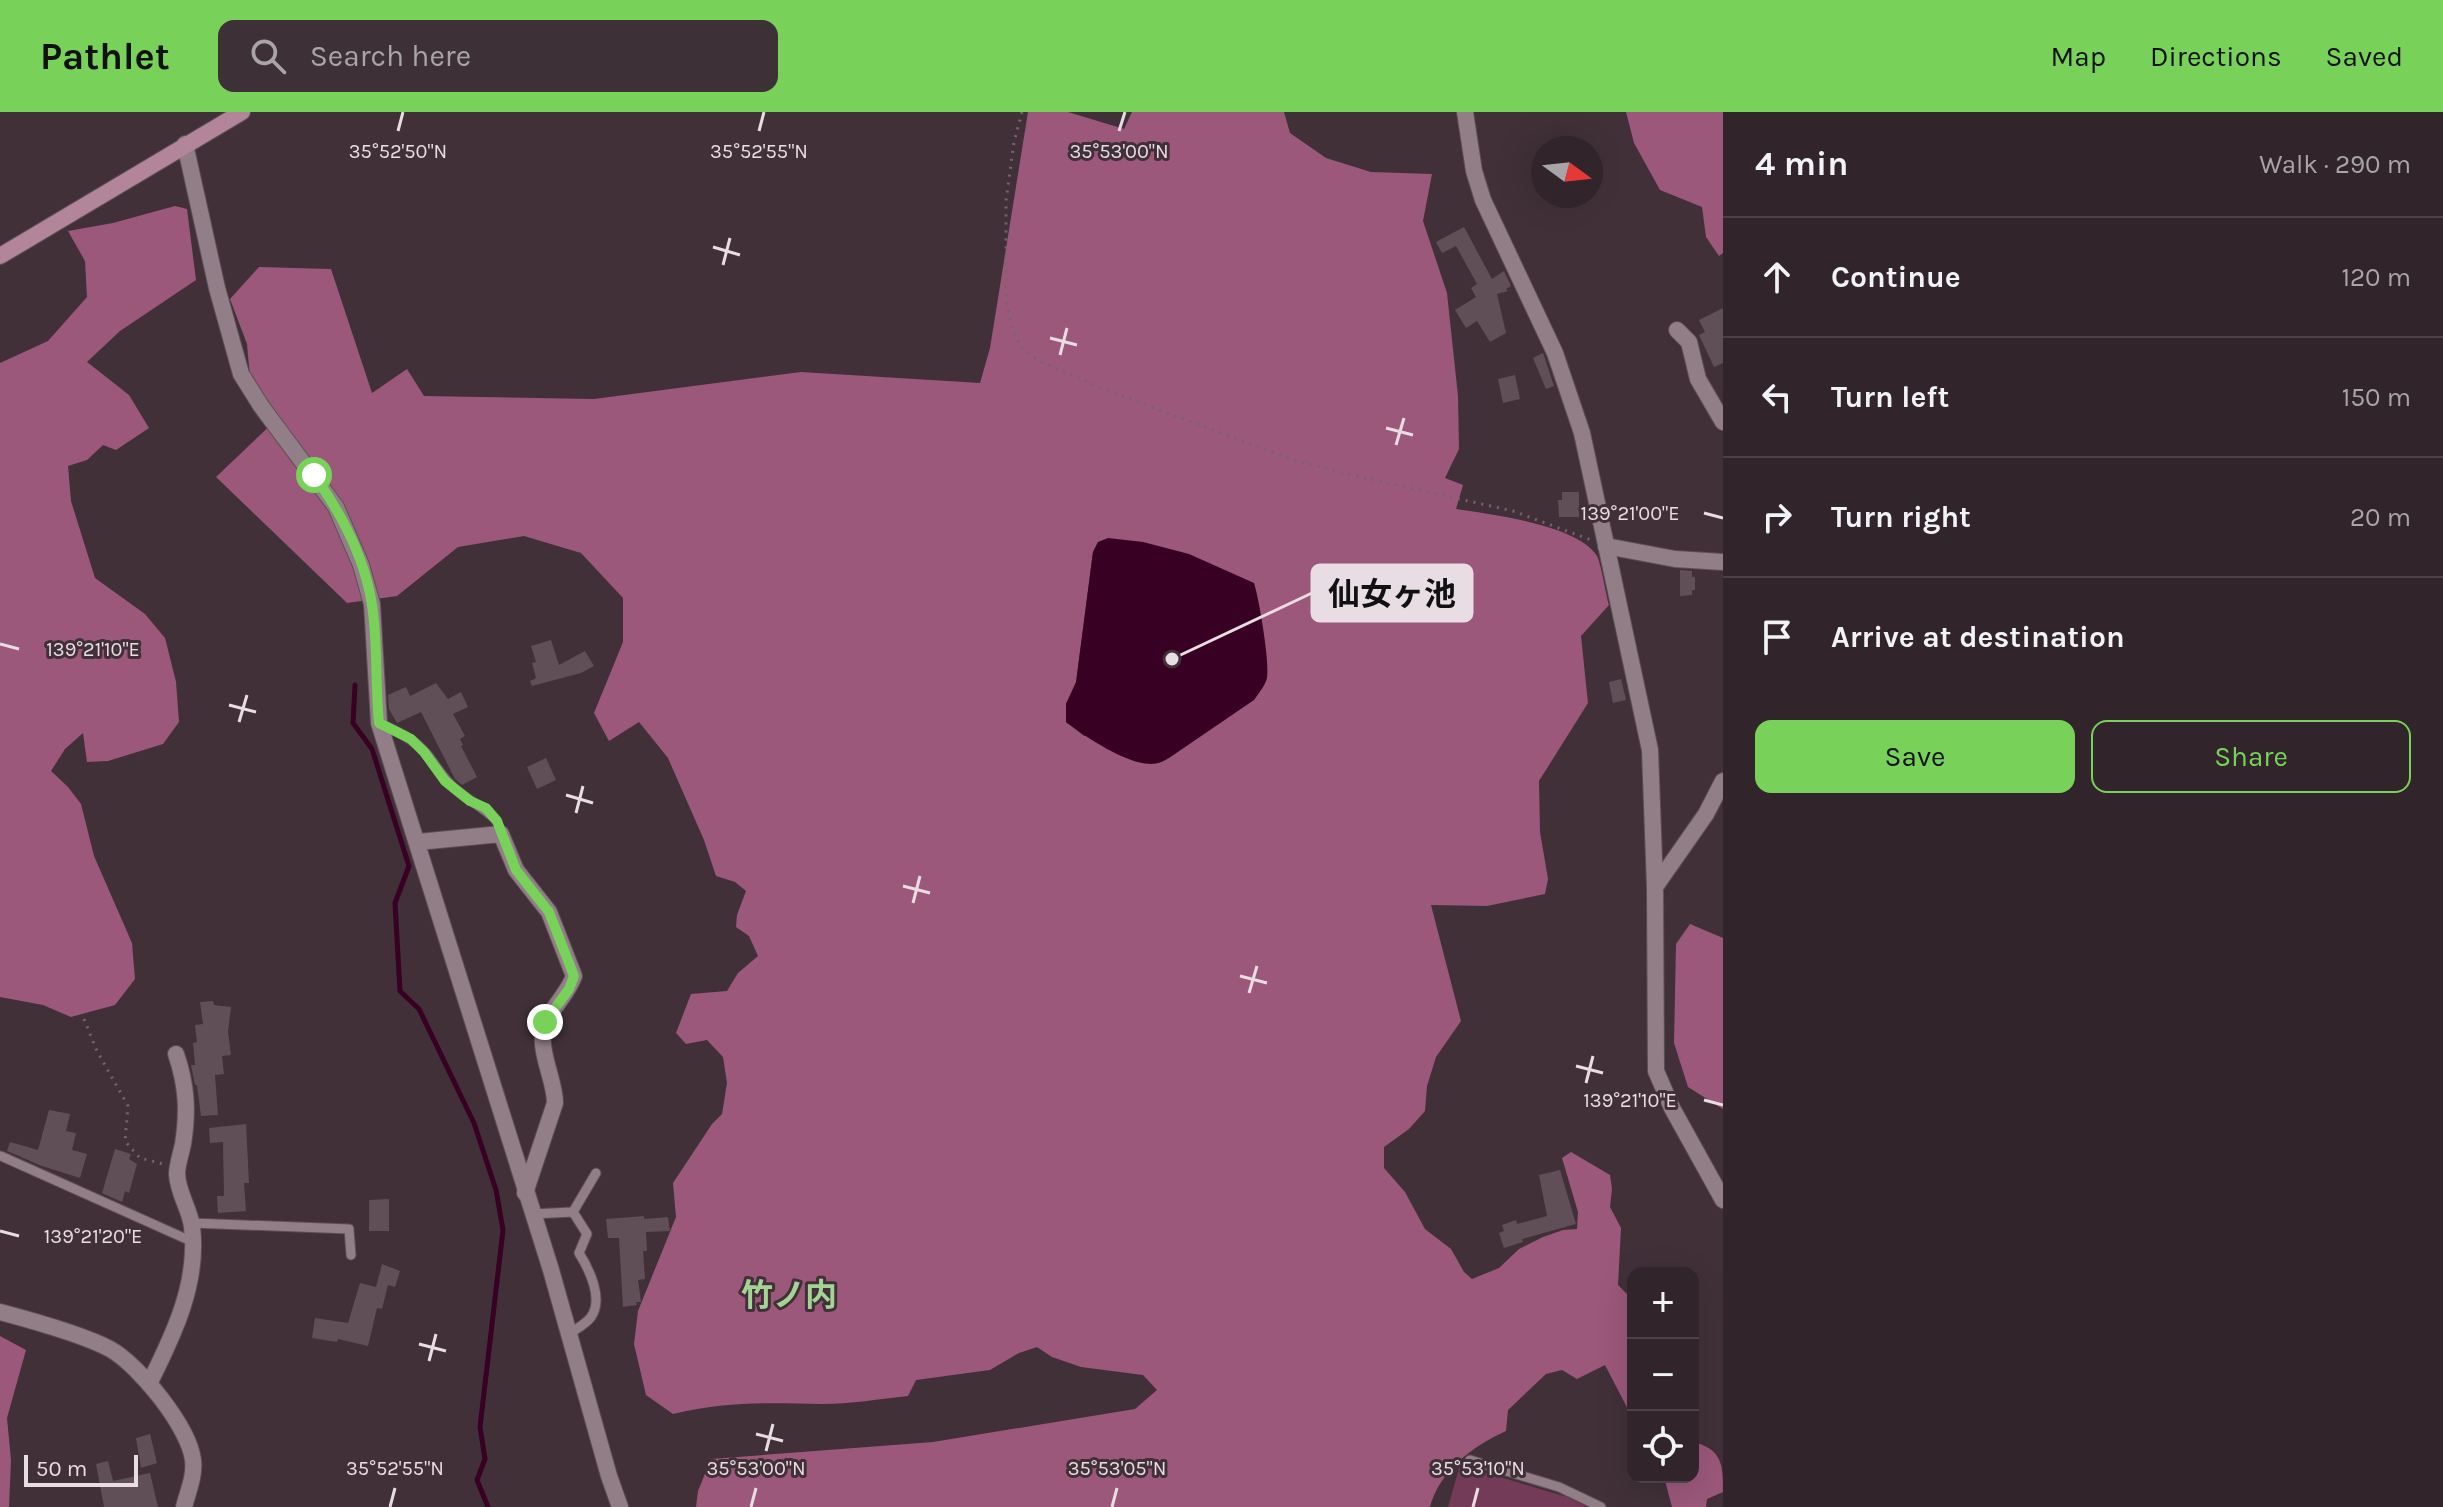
<!DOCTYPE html>
<meta charset="utf-8">
<style>
body{margin:0;font-family:Karla,"Noto Sans JP",sans-serif;background:#3d3036;color:#f1f3f6}
.controls{position:absolute;right:24px;bottom:24px;display:grid;overflow:hidden;border-radius:16px;box-shadow:0 8px 32px #0002}
.controls button{width:72px;height:72px;display:grid;place-items:center;padding:0;border:0;border-bottom:2px solid #4c4147;background:#31242a;color:#f1f3f6;font:40px sans-serif}
.compass{position:absolute;left:1531px;top:24px;width:72px;height:72px;border-radius:50%;background:#31242a;box-shadow:0 8px 32px #0002;rotate:105deg}
.scale{position:absolute;left:24px;bottom:20px;width:114px;box-sizing:border-box;padding-left:8px;border:4px solid #e8dde2;border-top:0;font-size:22px;line-height:28px;white-space:nowrap;color:#e8dde2;-webkit-text-stroke:6px #413038;paint-order:stroke}
.stop{position:absolute;width:24px;height:24px;margin:-18px;border:6px solid #78d259;border-radius:50%;background:#fff}
.stop.end{background:#78d259;border-color:#fff;box-shadow:0 2px 8px #0008}
.list{margin:0;padding:0;list-style:none}
h2{display:flex;justify-content:space-between;align-items:center;height:104px;margin:0;padding:0 32px;font-size:34px}
h2 small{font-size:26px;font-weight:400;color:#a8a4a8}
.list li{display:grid;grid-template-columns:52px 1fr auto;gap:24px;align-items:center;box-sizing:border-box;height:120px;padding:0 32px;border-top:2px solid #4c4147}
.list b{display:block;font-size:30px;white-space:nowrap}
.list em{font-size:26px;font-style:normal;color:#a8a4a8}
.actions{display:flex;gap:16px;padding:24px 32px}
.actions a{flex:1;padding:18px 0;border:2px solid #78d259;border-radius:16px;text-align:center;font-size:28px;color:#78d259}
.actions .main{background:#78d259;color:#111}
.icon{flex:none;width:44px;height:44px;fill:none;stroke:currentColor;stroke-width:2;stroke-linecap:round;stroke-linejoin:round}
.map{position:relative;flex:none;width:1723px;height:1395px;overflow:hidden}
header{display:flex;align-items:center;gap:48px;box-sizing:border-box;height:112px;padding:0 40px;background:#78d259;color:#111}
header strong{font-size:38px}
nav{display:flex;gap:44px;margin-inline-start:auto;font-size:28px}
.search{width:560px;height:72px;background:#3d3036;display:flex;align-items:center;gap:20px;box-sizing:border-box;padding:0 28px;border-radius:16px;color:#a8a4a8;font-size:30px}
main{display:flex}
aside{flex:1;background:#31242a}
.map>svg:first-child{display:block}
</style>
<header>
<strong>Pathlet</strong>
<div class="search"><svg class="icon" aria-label="search" viewBox="0 0 24 24"><circle cx="10" cy="10" r="6"/><path d="M15 15l6 6"/></svg>Search here</div>
<nav><a>Map</a><a>Directions</a><a>Saved</a></nav>
</header>
<main>
<div class="map">
<svg width="1723" height="1395" viewBox="0 0 1723 1395">
<rect width="100%" height="100%" fill="#413038"/>
<!-- green -->
<path fill="#733b58" d="M1460 1353 1567 1385 1587 1395H1448Z"/>
<!-- forest -->
<g fill="#9b587b" fill-rule="evenodd">
<path d="M1028 0H1068L1124 17 1132 0H1284L1290 21 1326 46 1371 60 1432 62 1423 109 1447 181 1458 284 1459 337 1445 366 1463 373 1456 397C1490 402 1578 413 1597 444 1601 451 1606 483 1609 493L1581 524 1588 591 1539 669 1540 720 1548 767 1545 782 1487 794 1431 793 1461 909 1436 945 1427 974 1425 999 1409 1017 1384 1035V1056L1405 1080 1425 1117 1451 1137 1464 1160 1472 1167 1499 1156 1519 1137 1543 1125 1563 1118 1577 1117 1578 1100 1562 1046 1571 1040 1610 1063 1612 1077 1610 1095 1621 1116 1618 1173 1633 1188V1307L1605 1253 1577 1267 1562 1258 1546 1262 1508 1298 1506 1319C1473 1334 1440 1358 1430 1395H696L698 1379 711 1347 933 1330 1135 1297 1157 1278 1143 1263 1081 1255 1052 1245 1037 1235 1019 1241 990 1258 916 1268 908 1284C880 1287 850 1292 822 1292 768 1291 727 1289 673 1302L646 1283 634 1232 638 1199 676 1105 673 1071 712 1012 722 1002 727 971 723 945 707 928 686 932 676 921 691 882 727 879 738 861 758 844 749 824 736 815 737 803 746 779 735 770 716 764 704 728 668 646 639 610 609 629 594 601 623 530V486L581 441 524 424 458 435 397 484 347 491 216 365 278 306 250 265 247 232 230 187 259 155 331 157 372 281 407 257 424 284 594 287 801 260 980 271 990 236ZM1098 430 1254 472 1267 565 1254 588 1084 624 1066 610V592L1076 571 1093 440Z"/>
<path d="M1626 0H1723V141L1719 144 1706 125 1702 95 1660 78 1634 31Z"/>
<path d="M175 94 187 97 196 168 120 219 87 250 129 283 149 316 116 338 103 333 87 348 68 354 71 389 95 466 145 502 165 526 176 570 179 610 163 632 108 649 87 650 83 621 65 637 51 659 68 675 81 692 94 744 132 831 135 867 115 893 71 905 43 893 0 885V251L48 229 87 185 85 149 68 119 113 111Z"/>
<path d="M1690 812 1723 826V997L1688 975 1674 931 1676 832Z"/>
<path d="M0 1224 26 1238 7 1306 11 1348 9 1395H0Z"/>
<path d="M1693 1304 1697 1331C1723 1339 1723 1355 1723 1380L1707 1387 1706 1395H1672L1664 1365H1693Z"/>
</g>
<!-- water -->
<path fill="#380022" d="M1108 426 1143 430 1189 442 1254 471C1259 486 1270 552 1267 566 1265 574 1258 582 1254 588L1169 646C1164 649 1158 652 1151 652 1126 652 1086 625 1066 610V592L1076 570 1093 440 1098 430Z"/>
<g fill="none" stroke-linecap="round" stroke-linejoin="round">
<!-- stream -->
<path stroke="#380022" stroke-width="5" d="M355 573 353 611 372 637 409 754 395 791 400 879 419 897 474 1011 496 1078 503 1118 480 1315 485 1347 477 1368 488 1395"/>
</g>
<!-- building -->
<g fill="#614f57">
<path d="M1464 115 1492 167 1504 159 1511 174 1506 177 1508 179 1497 182 1506 221 1490 230 1477 209 1466 216 1455 198 1476 185 1471 176 1477 172 1456 134 1442 141 1436 130Z"/>
<path d="M1723 196V251L1714 255 1699 223 1705 220 1699 208Z"/>
<path d="M1543 241 1554 274 1546 277 1533 246Z"/>
<path d="M1515 263 1520 287 1503 291 1498 267Z"/>
<path d="M1562 380H1579V405H1559L1558 388H1562Z"/>
<path d="M1680 458 1692 459V465H1695V478H1692V483L1680 484Z"/>
<path d="M551 528 559 553 585 539 594 554 581 561 532 574 530 569 536 566 532 551 536 550 531 534Z"/>
<path d="M1621 567 1626 588 1613 591 1609 570Z"/>
<path d="M436 571 448 587 461 580 468 595 453 602 465 624 460 627 463 633 461 634 477 665 462 673 455 667 421 600 397 611 389 597 388 583 406 575 410 584Z"/>
<path d="M546 646 556 668 537 677 527 655Z"/>
<path d="M213 889 214 893 231 895 228 920 231 943 222 944 224 962 215 963 218 1003 201 1004 197 973H195L191 953H195L193 931 197 930 195 913 203 912 200 890Z"/>
<path d="M49 998 70 1002 66 1019 76 1021 72 1038 87 1042 80 1066 42 1054 7 1039 10 1030 38 1038Z"/>
<path d="M246 1012 249 1071H244L246 1099 218 1101 217 1084H224L223 1030 210 1031 209 1016Z"/>
<path d="M115 1037 131 1042 129 1047 137 1052 129 1081 125 1079 122 1090 102 1081Z"/>
<path d="M1560 1058 1576 1112 1522 1127 1523 1130 1504 1136 1499 1121 1504 1119 1502 1113 1516 1108 1517 1112 1547 1104 1539 1063Z"/>
<path d="M389 1087V1119H369V1088Z"/>
<path d="M644 1104V1107L668 1105 670 1119 646 1120 647 1139H643L645 1167 638 1168 641 1190H636L637 1193 623 1195 619 1126H608L606 1107Z"/>
<path d="M382 1152 400 1159 395 1175 388 1173 382 1197 377 1196 368 1234 338 1227 337 1230 312 1226 315 1206 348 1211 360 1171 376 1175Z"/>
<path d="M150 1322 157 1351 141 1356 136 1326Z"/>
<path d="M108 1349 113 1369 150 1361 158 1395H104L96 1352Z"/>
</g>
<g fill="none" stroke-linecap="round" stroke-linejoin="round">
<defs>
<g id="service">
<path d="M379 611C397 619 413 627 426 641 435 652 442 665 453 675 467 688 484 695 497 709"/>
<path d="M1 1044 193 1130"/>
<path d="M573 1100 596 1061"/>
<path d="M532 1102 573 1100 587 1122 579 1141C589 1157 604 1187 591 1205 586 1212 576 1217 569 1222"/>
<path d="M192 1111 349 1117 351 1143"/>
<path d="M1470 1348 1559 1375 1601 1395"/>
</g>
<g id="minor">
<path d="M1465 0 1474 59 1483 88 1555 241 1582 321 1650 638 1655 775 1656 959 1672 996 1723 1088"/>
<path d="M185 32 217 176 241 262 261 294 336 395 361 453 372 492 379 611 551 1158 609 1364 620 1395"/>
<path d="M1677 218 1689 230 1698 267 1723 310"/>
<path d="M1606 434 1675 447 1723 450"/>
<path d="M418 730 501 722 516 758 549 800 574 864C568 881 555 892 547 908 534 934 555 965 555 991L525 1081"/>
<path d="M1655 775 1706 702 1723 669"/>
<path d="M0 1200C30 1208 84 1223 110 1237 139 1253 189 1315 193 1348 195 1364 188 1379 184 1395"/>
<path d="M149 1272C173 1224 199 1171 192 1115 190 1097 178 1082 177 1062 177 1053 181 1042 183 1032 188 1000 187 974 176 942"/>
</g>
<path id="secondary" d="M0 144 242 0"/>
</defs>
<!-- service casing -->
<use href="#service" stroke="#5d4f56" stroke-width="11"/>
<!-- minor casing -->
<use href="#minor" stroke="#5d4f56" stroke-width="18"/>
<!-- secondary casing -->
<use href="#secondary" stroke="#5d4f56" stroke-width="18"/>
<!-- path -->
<g stroke="#74656c" stroke-width="3" stroke-dasharray="2 6" stroke-linecap="butt">
<path d="M1022 0 1014 30 1006 89V187L1012 216 1021 235 1039 249 1109 279 1291 347 1343 361 1513 399 1591 428"/>
<path d="M84 907 97 939 128 994 125 1029 140 1046 163 1052"/>
</g>
<!-- service -->
<use href="#service" stroke="#927e87" stroke-width="9"/>
<!-- minor -->
<use href="#minor" stroke="#927e87" stroke-width="16"/>
<!-- secondary -->
<use href="#secondary" stroke="#b2859b" stroke-width="16"/>
</g>
<g fill="none" stroke-linecap="round" stroke-linejoin="round">
<!-- route -->
<path stroke="#78d259" stroke-width="10" d="M314 363C341 401 365 446 372 493 378 531 375 572 379 611L411 627 424 640 445 669 470 689 486 696 497 709 516 758 549 800 574 864 569 877 545 910"/>
</g>
<!-- ticks -->
<path fill="none" stroke="#e8dde2" stroke-width="3" d="M398 19 403 0M759 19 764 0M1119 19 1125 0M713 135 740 143M723 153 730 126M1050 226 1077 233M1060 243 1067 216M1386 316 1413 323M1396 333 1404 306M1704 401 1723 406M0 532 19 537M229 593 256 600M239 610 247 583M566 683 593 691M576 701 583 674M903 774 930 781M913 791 920 764M1240 864 1267 871M1249 881 1257 854M1576 954 1603 961M1586 971 1593 944M1704 988 1723 993M0 1119 19 1124M419 1232 446 1239M429 1249 436 1222M756 1322 783 1329M766 1339 773 1312M390 1395 395 1376M751 1395 756 1376M1112 1395 1117 1376M1473 1395 1478 1376"/>
<g text-anchor="middle" stroke-width="6" stroke-linejoin="round" paint-order="stroke">
<!-- neighbourhood labels -->
<g font-size="32" font-weight="bold" fill="#a4d495" stroke="#413038">
<text x="789" y="1194">竹ノ内</text>
</g>
</g>
<g font-size="20" text-anchor="middle" fill="#e8dde2" stroke="#413038" stroke-width="6" stroke-linejoin="round" paint-order="stroke">
<text x="398" y="46">35°52'50"N</text>
<text x="759" y="46">35°52'55"N</text>
<text x="1119" y="46">35°53'00"N</text>
<text x="1630" y="408">139°21'00"E</text>
<text x="93" y="544">139°21'10"E</text>
<text x="1630" y="995">139°21'10"E</text>
<text x="93" y="1131">139°21'20"E</text>
<text x="395" y="1363">35°52'55"N</text>
<text x="756" y="1363">35°53'00"N</text>
<text x="1117" y="1363">35°53'05"N</text>
<text x="1478" y="1363">35°53'10"N</text>
</g>
<!-- callouts -->
<path fill="none" stroke="#e8dde2" stroke-width="3" d="M1172 547L1312 481"/>
<circle fill="#e8dde2" stroke="#413038" stroke-width="3" cx="1172" cy="547" r="8"/>
<rect fill="#e8dde2" stroke="#e8dde2" stroke-width="3" x="1312" y="453" width="160" height="56" rx="8"/>
<g font-size="32" text-anchor="middle" font-weight="bold" fill="#111">
<text x="1392" y="493">仙女ヶ池</text>
</g>
</svg>
<div class="controls">
<button>+</button>
<button>−</button>
<button><svg class="icon" aria-label="locate" viewBox="0 0 24 24"><circle cx="12" cy="12" r="6"/><path d="M12 2v4M12 18v4M2 12h4M18 12h4"/></svg></button>
</div>
<svg class="compass" viewBox="-18 -18 36 36"><path d="M0-13l5 13h-10z" fill="#e53935"/><path d="M0 13l5-13h-10z" fill="#a8a4a8"/></svg>
<div class="scale">50 m</div>
<div class="stop" style="left:314px;top:363px"></div>
<div class="stop end" style="left:545px;top:910px"></div>
</div>
<aside>
<h2>4 min<small>Walk · 290 m</small></h2>
<ul class="list">
<li><svg class="icon" aria-label="ahead" viewBox="0 0 24 24"><path d="M12 20V5M6 11l6-6 6 6"/></svg><div><b>Continue</b></div><em>120 m</em></li>
<li><svg class="icon" aria-label="left" viewBox="0 0 24 24"><path d="M17 20v-9H6M10 6l-5 5 5 5"/></svg><div><b>Turn left</b></div><em>150 m</em></li>
<li><svg class="icon" aria-label="right" viewBox="0 0 24 24"><path d="M7 20v-9h11M14 6l5 5-5 5"/></svg><div><b>Turn right</b></div><em>20 m</em></li>
<li><svg class="icon" aria-label="arrive" viewBox="0 0 24 24"><path d="M6 21V4h12l-3 4 3 4H6"/></svg><div><b>Arrive at destination</b></div></li>
</ul>
<div class="actions"><a class="main">Save</a><a>Share</a></div>
</aside>
</main>
